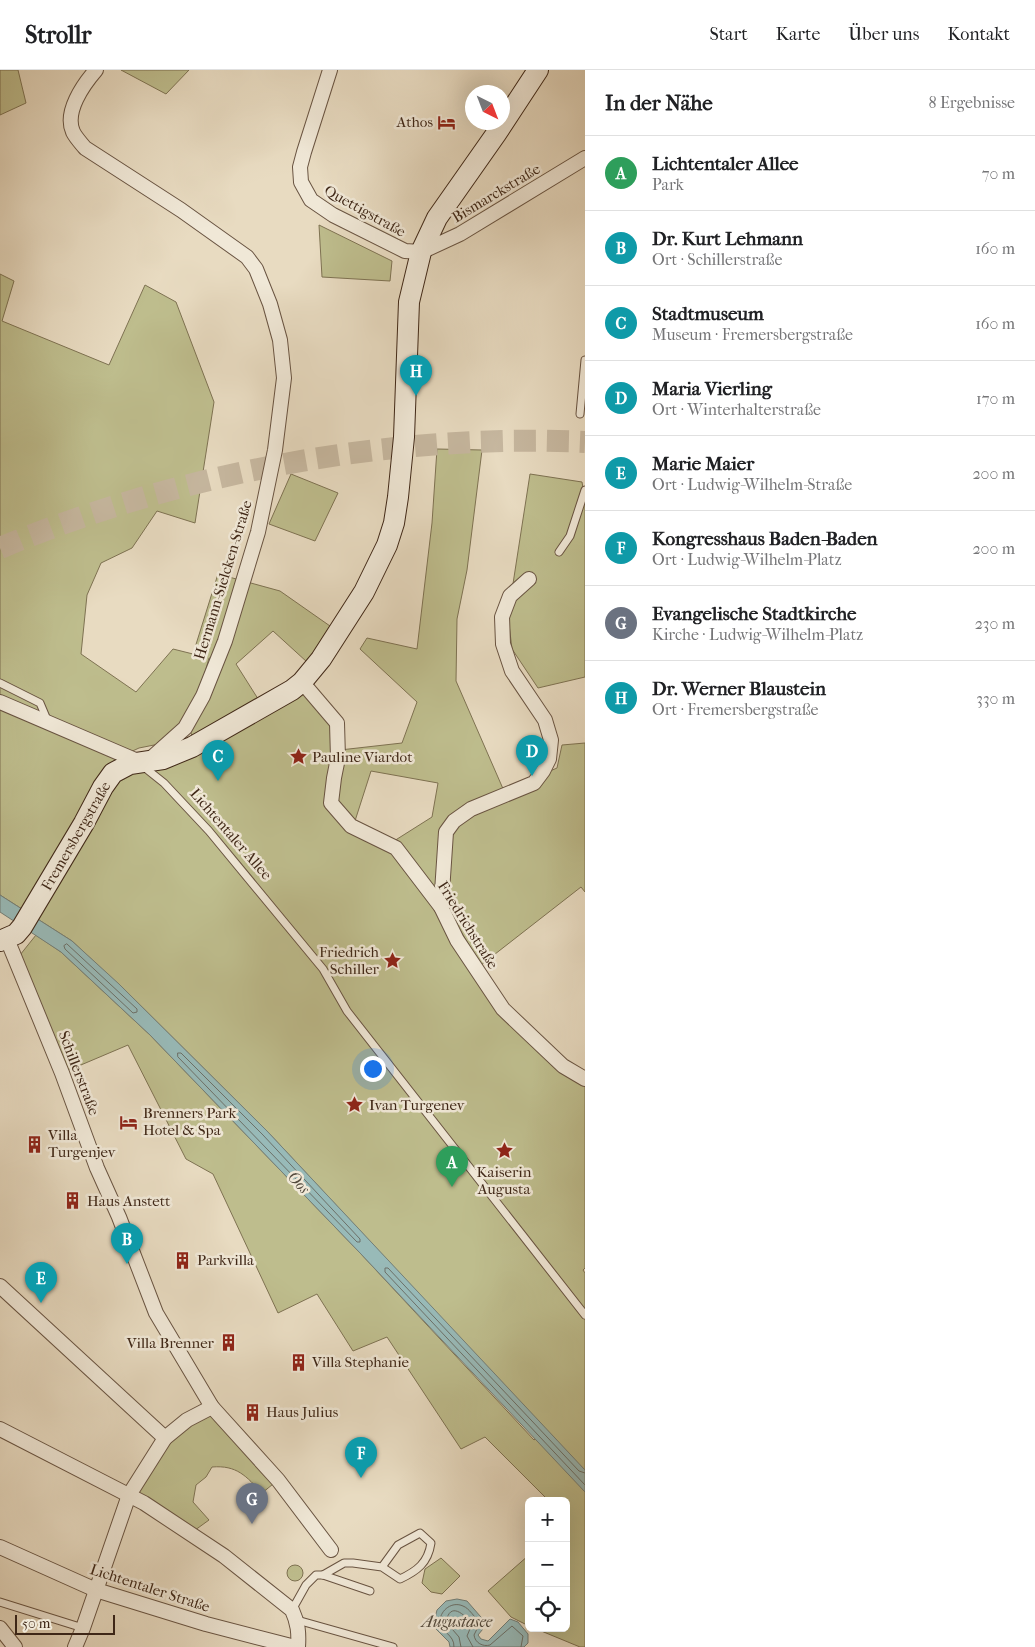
<!DOCTYPE html>
<html lang="de">
<meta charset="utf-8">
<style>
body{margin:0;font-family:"IM FELL French Canon",serif;background:#f6f6f6;color:#202124}
.controls{position:absolute;right:15px;bottom:15px;display:grid;overflow:hidden;border-radius:8px;box-shadow:0 5px 20px #0002}
.controls button{width:45px;height:45px;display:grid;place-items:center;padding:0;border:0;border-bottom:1px solid #e0e0e0;background:#fff;color:#202124;font:25px sans-serif}
.compass{position:absolute;left:465px;top:15px;width:45px;height:45px;border-radius:50%;background:#fff;box-shadow:0 5px 20px #0002;rotate:138deg}
.scale{position:absolute;left:15px;bottom:12px;width:100px;box-sizing:border-box;padding-left:5px;border:2px solid #3f2717;border-top:0;font-size:14px;line-height:18px;white-space:nowrap;color:#3f2717;-webkit-text-stroke:4px #f0e8d7;paint-order:stroke}
.you{position:absolute;left:372px;top:998px;width:18px;height:18px;margin:-12px;border:4px solid #fff;border-radius:50%;background:#1a73e8;box-shadow:0 0 0 8px #1a73e833}
.badge{display:grid;place-items:center;width:32px;height:32px;border-radius:50%;background:#8f2418;color:#fff;font-size:16px;font-weight:700}
.pin{position:absolute;translate:-50% -41px;filter:drop-shadow(0 1px 2px #0008)}
.pin::after{content:'';position:absolute;top:26px;width:18px;height:15px;background:inherit;clip-path:polygon(0 0,100% 0,50% 100%)}
.list{margin:0;padding:0;list-style:none}
h2{display:flex;justify-content:space-between;align-items:center;height:65px;margin:0;padding:0 20px;font-size:21px}
h2 small{font-size:16px;font-weight:400;color:#757577}
.list li{display:grid;grid-template-columns:32px 1fr auto;gap:15px;align-items:center;box-sizing:border-box;height:75px;padding:0 20px;border-top:1px solid #e0e0e0}
.list b{display:block;font-size:19px;white-space:nowrap}
.list p{margin:0;font-size:16px;white-space:nowrap;color:#757577}
.list em{font-size:16px;font-style:normal;color:#757577}
.icon{flex:none;width:28px;height:28px;fill:none;stroke:currentColor;stroke-width:2;stroke-linecap:round;stroke-linejoin:round}
.map{position:relative;flex:none;width:585px;height:1577px;overflow:hidden}
header{display:flex;align-items:center;gap:30px;box-sizing:border-box;height:70px;padding:0 25px;background:#fff;border-bottom:1px solid #e0e0e0}
header strong{font-size:24px}
nav{display:flex;gap:28px;margin-inline-start:auto;font-size:18px}
main{display:flex}
aside{flex:1;background:#fff}
.map>svg:first-child{display:block}
</style>
<header>
<strong>Strollr</strong>
<nav><a>Start</a><a>Karte</a><a>Über uns</a><a>Kontakt</a></nav>
</header>
<main>
<div class="map">
<svg width="585" height="1577" viewBox="0 0 585 1577">
<rect width="100%" height="100%" fill="#e8dbc1"/>
<filter id="stains"><feTurbulence type="fractalNoise" baseFrequency=".004" numOctaves="4"/><feColorMatrix values="0 0 0 0 .2 0 0 0 0 .09 0 0 0 0 .02 0 0 0 .5 -.17"/></filter>
<radialGradient id="worn" r=".72"><stop offset=".6" stop-color="#630" stop-opacity="0"/><stop offset="1" stop-color="#630" stop-opacity=".3"/></radialGradient>
<!-- green -->
<g fill="#bebd8d" stroke="#7e7252">
<path d="M0 0H18L26 33 0 45Z"/>
<path d="M121 0H189L166 24Z"/>
<path d="M319 155 392 191 390 211 322 207Z"/>
<path d="M0 204 14 211 2 251 109 295 145 215 176 232 214 332 195 453 157 441 132 478 101 493 87 525 81 584 136 622 173 579 193 584 218 504 280 521 330 556 307 592 273 561 236 594 260 632 194 672 189 657 221 592 209 588 199 624 181 653 159 674 139 678 124 685C129 688 136 692 141 692 173 694 210 668 237 653 259 640 282 628 302 612L337 653 338 688 334 708 331 733 351 756 396 778 441 837 457 870 503 939 563 996 585 1009V1198L583 1200 585 1203V1577H580L534 1558H566V1451L568 1449 566 1448V1431H549L485 1367 461 1379 387 1267 353 1281 317 1224 278 1243 213 1104 186 1089 128 975 62 1003 16 890 36 865 61 882 150 965 361 1184 534 1370 546 1360 267 1061 133 928 72 871 0 825Z"/>
<path d="M437 379 482 380 467 500 457 549 456 611 504 721 557 698 562 675 585 673V822L581 817 481 895 451 845 394 771 432 747 438 713 371 701 354 754 333 733 340 680 402 673 417 632 360 579 367 568 417 579 432 453Z"/>
<path d="M291 404 338 423 315 471 269 454Z"/>
<path d="M530 404 582 412 585 430V607L538 618 512 579 508 546Z"/>
<path d="M212 1337 278 1410 262 1423C246 1406 237 1395 212 1397L206 1407 196 1415 193 1432 209 1450 191 1463 129 1425 165 1368Z"/>
<path d="M529 1485V1556L511 1547 488 1521Z"/>
<path d="M441 1488 460 1506 442 1524 431 1522 422 1513 425 1499Z"/>
<circle cx="295" cy="1503" r="8"/>
</g>
<!-- water -->
<g fill="#98bab8" stroke="#747f78">
<path d="M0 825 72 871 119 914 267 1061 585 1400V1422L361 1184 150 965 61 882 0 842Z"/>
<path d="M457 1529 467 1531 487 1554 478 1565 481 1569 488 1571 510 1549 518 1552 528 1564V1573L524 1577H450L449 1572 436 1559 434 1552 437 1540 446 1531Z"/>
</g>
<g fill="none" stroke-linecap="round" stroke-linejoin="round">
<!-- shore -->
<g stroke="#6c7068" stroke-width="1">
<path d="M67 874 137 939V942L133 943 65 879 64 876Z"/>
<path d="M178 983H181L263 1065 360 1169V1172H357L178 987Z"/>
<path d="M585 1403 579 1401 388 1198H385V1202L585 1415"/>
<path d="M454 1577C455 1564 439 1562 440 1550 441 1540 452 1531 463 1536 469 1538 475 1548 480 1553L474 1565C475 1573 483 1577 490 1575L512 1556 523 1566 521 1577"/>
<path d="M461 1577 459 1567 446 1552C450 1531 464 1544 472 1554L467 1566 473 1577"/>
</g>
<!-- primary-tunnel -->
<path stroke="#c6b79f" stroke-width="22" stroke-dasharray="22 11" stroke-linecap="butt" d="M0 478C179 403 391 363 585 372"/>
<defs>
<g id="service">
<path d="M580 344 585 290"/>
<path d="M559 482 570 466 585 420"/>
<path d="M0 613 40 633 48 652"/>
<path d="M144 697 164 713 209 761 323 899 347 941 585 1245"/>
<path d="M323 1505 344 1493H353L382 1497 400 1509C417 1501 428 1493 431 1473L420 1463 398 1475 382 1497"/>
<path d="M0 1532 83 1558"/>
<path d="M292 1540 306 1515 316 1505H323L370 1521"/>
<path d="M297 1550 393 1577"/>
</g>
<g id="minor">
<path d="M96 0C83 15 64 42 73 62 76 68 81 73 85 78L181 140 247 187 256 199 270 234 280 270 284 308 275 380 258 462 225 571 203 626 185 658 147 692"/>
<path d="M330 0 304 82 300 97 301 112 311 130 333 145 405 181 421 182 460 164 585 88"/>
<path d="M302 612 337 653 338 688 334 708 331 733 351 756 396 778 441 837 457 870 503 939 563 996 585 1009"/>
<path d="M0 632 140 692"/>
<path d="M441 837 446 762 454 751 471 739 534 713 543 701 549 689 551 670 545 650 512 601 503 574 502 547 510 526 529 509"/>
<path d="M7 869 62 1003 97 1098 119 1147 156 1243 212 1337 278 1410 331 1480"/>
<path d="M0 1216 165 1368"/>
<path d="M0 1359 144 1433 224 1486 292 1540C298 1553 299 1563 298 1577"/>
<path d="M0 1477 96 1520 206 1554 295 1577"/>
<path d="M0 1558 15 1577"/>
<path d="M75 1577 83 1558 129 1425 165 1368 187 1350 212 1337"/>
</g>
<path id="secondary" d="M0 871 16 864 22 857 84 753 103 717 113 703 130 694 163 689 192 677 292 620 302 612 321 589 364 522 387 475 394 453 398 427 404 367 409 232 421 182 437 148 496 64 538 0"/>
</defs>
<!-- service casing -->
<use href="#service" stroke="#695442" stroke-width="9"/>
<!-- minor casing -->
<use href="#minor" stroke="#695442" stroke-width="16"/>
<!-- secondary casing -->
<use href="#secondary" stroke="#3f2717" stroke-width="22"/>
<!-- service -->
<use href="#service" stroke="#f0e8d7" stroke-width="7"/>
<!-- minor -->
<use href="#minor" stroke="#f0e8d7" stroke-width="14"/>
<!-- secondary -->
<use href="#secondary" stroke="#f0e8d7" stroke-width="20"/>
</g>
<!-- icons -->
<defs>
<symbol id="hotel-bare" viewBox="-9 -9 18 18"><path d="M-6-4.5h1.5V1H6V5H4.5V3h-9V5H-6ZM-4 0a1.8 1.8 0 1 1 3.6 0ZM.5 0V-2.5h3Q6-2.5 6 0Z" fill="#8f2418" stroke="#f0e8d7" stroke-width="2.5" paint-order="stroke"/></symbol>
<symbol id="sight-bare" viewBox="-9 -9 18 18"><path d="M0-6L1.8-2.2L6-1.7L2.9 1.2L3.7 5.4L0 3.3L-3.7 5.4L-2.9 1.2L-6-1.7L-1.8-2.2Z" fill="#8f2418" stroke="#f0e8d7" stroke-width="2.5" paint-order="stroke"/></symbol>
<symbol id="building-bare" viewBox="-9 -9 18 18"><path d="M-4-6H4V6H1V3H-1V6H-4ZM-2.5-4.3h1.7v1.8h-1.7ZM.8-4.3h1.7v1.8H.8ZM-2.5-1h1.7V.8h-1.7ZM.8-1h1.7V.8H.8Z" fill="#8f2418" stroke="#f0e8d7" stroke-width="2.5" paint-order="stroke"/></symbol>
</defs>
<g fill-rule="evenodd">
<use href="#hotel-bare" x="434" y="40" width="25" height="25"/>
<use href="#sight-bare" x="286" y="674" width="25" height="25"/>
<use href="#sight-bare" x="380" y="878" width="25" height="25"/>
<use href="#sight-bare" x="342" y="1022" width="25" height="25"/>
<use href="#hotel-bare" x="116" y="1040" width="25" height="25"/>
<use href="#building-bare" x="22" y="1062" width="25" height="25"/>
<use href="#sight-bare" x="492" y="1068" width="25" height="25"/>
<use href="#building-bare" x="60" y="1118" width="25" height="25"/>
<use href="#building-bare" x="170" y="1178" width="25" height="25"/>
<use href="#building-bare" x="216" y="1260" width="25" height="25"/>
<use href="#building-bare" x="286" y="1280" width="25" height="25"/>
<use href="#building-bare" x="240" y="1330" width="25" height="25"/>
</g>
<g text-anchor="middle" stroke-width="5" stroke-linejoin="round" paint-order="stroke">
<!-- poi labels -->
<g font-size="15" fill="#3f2717" stroke="#f0e8d7" text-anchor="start">
<text x="433" y="57" text-anchor="end">Athos</text>
<text x="312" y="692">Pauline Viardot</text>
<text x="379" y="887" text-anchor="end">Friedrich<tspan x="379" dy="17">Schiller</tspan></text>
<text x="369" y="1040">Ivan Turgenev</text>
<text x="143" y="1048">Brenners Park<tspan x="143" dy="17">Hotel &amp; Spa</tspan></text>
<text x="48" y="1070">Villa<tspan x="48" dy="17">Turgenjev</tspan></text>
<text x="504" y="1107" text-anchor="middle">Kaiserin<tspan x="504" dy="17">Augusta</tspan></text>
<text x="87" y="1136">Haus Anstett</text>
<text x="197" y="1195">Parkvilla</text>
<text x="214" y="1278" text-anchor="end">Villa Brenner</text>
<text x="312" y="1297">Villa Stephanie</text>
<text x="266" y="1347">Haus Julius</text>
</g>
<!-- street labels -->
<g font-size="15" fill="#3f2717" stroke="#f0e8d7">
<text transform="translate(496 123) rotate(-31)" y="5">Bismarckstraße</text>
<text transform="translate(365 141) rotate(29)" y="5">Quettigstraße</text>
<text transform="translate(223 510) rotate(-73)" y="5">Hermann-Sielcken-Straße</text>
<text transform="translate(231 764) rotate(49)" y="5">Lichtentaler Allee</text>
<text transform="translate(76 766) rotate(-60)" y="5">Fremersbergstraße</text>
<text transform="translate(468 855) rotate(58)" y="5">Friedrichstraße</text>
<text transform="translate(79 1003) rotate(69)" y="5">Schillerstraße</text>
<text transform="translate(150 1518) rotate(18)" y="5">Lichtentaler Straße</text>
</g>
<!-- water labels -->
<g font-size="16" font-style="italic" fill="#554c3f" stroke="#f0e8d7">
<text transform="translate(299 1112) rotate(46)" y="6">Oos</text>
<text x="457" y="1557">Augustasee</text>
</g>
</g>
<rect width="100%" height="100%" filter="url(#stains)"/>
<rect width="100%" height="100%" fill="url(#worn)"/>
</svg>
<div class="controls">
<button>+</button>
<button>−</button>
<button><svg class="icon" aria-label="locate" viewBox="0 0 24 24"><circle cx="12" cy="12" r="6"/><path d="M12 2v4M12 18v4M2 12h4M18 12h4"/></svg></button>
</div>
<svg class="compass" viewBox="-18 -18 36 36"><path d="M0-13l5 13h-10z" fill="#e53935"/><path d="M0 13l5-13h-10z" fill="#757577"/></svg>
<div class="scale">50 m</div>
<div class="you"></div>
<div class="pin badge" style="left:452px;top:1117px;background:#2e9e5b">A</div>
<div class="pin badge" style="left:127px;top:1194px;background:#0f9aa8">B</div>
<div class="pin badge" style="left:218px;top:711px;background:#0f9aa8">C</div>
<div class="pin badge" style="left:532px;top:706px;background:#0f9aa8">D</div>
<div class="pin badge" style="left:41px;top:1233px;background:#0f9aa8">E</div>
<div class="pin badge" style="left:361px;top:1408px;background:#0f9aa8">F</div>
<div class="pin badge" style="left:252px;top:1454px;background:#6b7280">G</div>
<div class="pin badge" style="left:416px;top:326px;background:#0f9aa8">H</div>
</div>
<aside>
<h2>In der Nähe<small>8 Ergebnisse</small></h2>
<ul class="list">
<li><span class="badge" style="background:#2e9e5b">A</span><div><b>Lichtentaler Allee</b><p>Park</p></div><em>70 m</em></li>
<li><span class="badge" style="background:#0f9aa8">B</span><div><b>Dr. Kurt Lehmann</b><p>Ort · Schillerstraße</p></div><em>160 m</em></li>
<li><span class="badge" style="background:#0f9aa8">C</span><div><b>Stadtmuseum</b><p>Museum · Fremersbergstraße</p></div><em>160 m</em></li>
<li><span class="badge" style="background:#0f9aa8">D</span><div><b>Maria Vierling</b><p>Ort · Winterhalterstraße</p></div><em>170 m</em></li>
<li><span class="badge" style="background:#0f9aa8">E</span><div><b>Marie Maier</b><p>Ort · Ludwig-Wilhelm-Straße</p></div><em>200 m</em></li>
<li><span class="badge" style="background:#0f9aa8">F</span><div><b>Kongresshaus Baden-Baden</b><p>Ort · Ludwig-Wilhelm-Platz</p></div><em>200 m</em></li>
<li><span class="badge" style="background:#6b7280">G</span><div><b>Evangelische Stadtkirche</b><p>Kirche · Ludwig-Wilhelm-Platz</p></div><em>230 m</em></li>
<li><span class="badge" style="background:#0f9aa8">H</span><div><b>Dr. Werner Blaustein</b><p>Ort · Fremersbergstraße</p></div><em>330 m</em></li>
</ul>
</aside>
</main>
